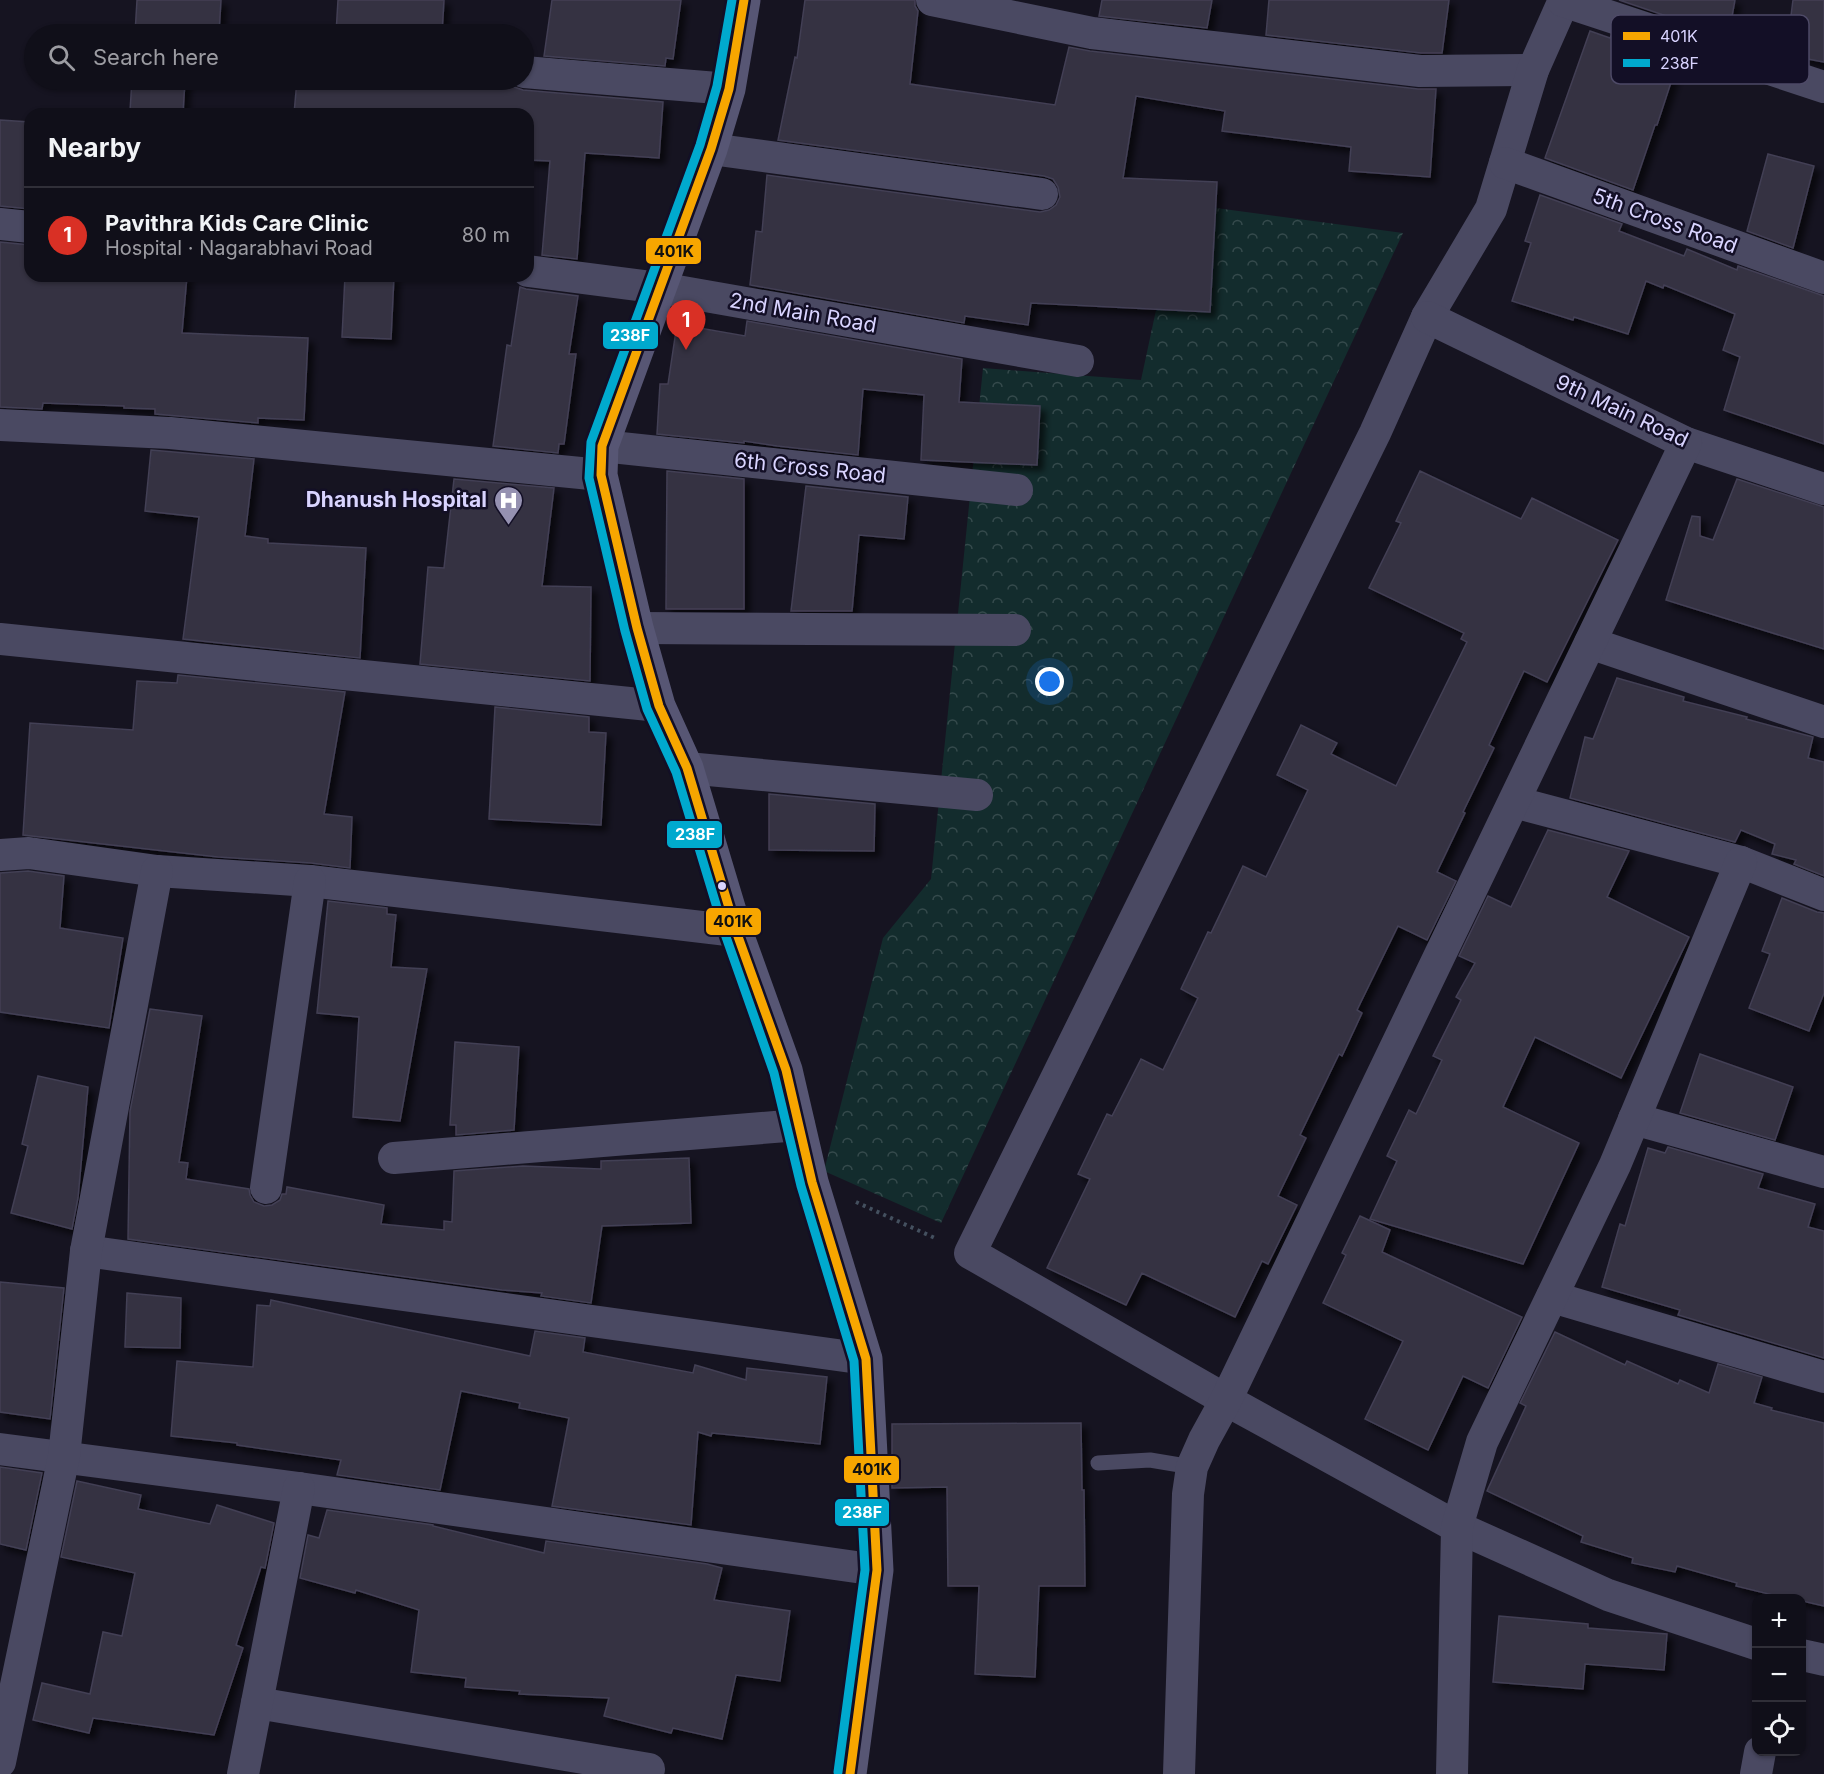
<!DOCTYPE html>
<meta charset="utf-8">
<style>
body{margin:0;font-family:Inter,sans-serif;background:#191822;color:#f1f3f6}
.controls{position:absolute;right:18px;bottom:18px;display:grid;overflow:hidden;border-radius:12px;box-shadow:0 2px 4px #0004}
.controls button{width:54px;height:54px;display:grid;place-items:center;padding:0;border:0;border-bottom:2px solid #302f38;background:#100f19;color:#f1f3f6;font:30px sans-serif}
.you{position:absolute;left:1050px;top:682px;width:21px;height:21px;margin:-15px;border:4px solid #fff;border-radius:50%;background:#1a73e8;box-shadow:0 0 0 9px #1a73e833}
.badge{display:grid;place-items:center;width:39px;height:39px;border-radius:50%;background:#d93025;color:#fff;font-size:20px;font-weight:700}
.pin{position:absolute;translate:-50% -50px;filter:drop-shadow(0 2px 3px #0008)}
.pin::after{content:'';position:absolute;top:32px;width:21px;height:18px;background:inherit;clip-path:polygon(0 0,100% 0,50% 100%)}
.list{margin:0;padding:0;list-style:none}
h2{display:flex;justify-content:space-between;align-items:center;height:78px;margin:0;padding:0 24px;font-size:26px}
h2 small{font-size:20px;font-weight:400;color:#9c9ca2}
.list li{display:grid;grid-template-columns:39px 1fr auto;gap:18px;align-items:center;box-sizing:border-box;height:96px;padding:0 24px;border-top:2px solid #302f38}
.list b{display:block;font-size:22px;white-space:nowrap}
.list p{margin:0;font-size:20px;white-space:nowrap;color:#9c9ca2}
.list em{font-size:20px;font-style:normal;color:#9c9ca2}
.icon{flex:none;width:33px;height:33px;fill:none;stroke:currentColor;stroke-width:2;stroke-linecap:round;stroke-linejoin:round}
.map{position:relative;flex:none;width:1824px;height:1774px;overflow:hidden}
.search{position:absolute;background:#100f19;box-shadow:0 2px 4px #0004;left:24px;top:24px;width:510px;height:66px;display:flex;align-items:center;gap:15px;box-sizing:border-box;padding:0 21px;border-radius:33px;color:#9c9ca2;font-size:22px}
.panel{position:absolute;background:#100f19;box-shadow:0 2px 4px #0004;left:24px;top:108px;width:510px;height:174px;border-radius:18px}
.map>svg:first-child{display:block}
</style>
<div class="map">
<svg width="1824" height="1774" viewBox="0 0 1824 1774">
<defs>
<pattern id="forest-crowns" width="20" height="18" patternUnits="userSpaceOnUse" patternTransform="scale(1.5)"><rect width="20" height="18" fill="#132c2d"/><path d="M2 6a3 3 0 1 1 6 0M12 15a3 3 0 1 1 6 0" fill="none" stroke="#354a4c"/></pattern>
<filter id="shadow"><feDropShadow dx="5.5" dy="5.5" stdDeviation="3" flood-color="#0009"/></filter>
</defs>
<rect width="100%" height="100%" fill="#161421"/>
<!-- forest -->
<path fill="url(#forest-crowns)" d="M1179 203 1403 233 941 1223 824 1171 883 938 931 879 983 368 1141 380Z"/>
<!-- building -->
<g fill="#343243" stroke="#433f54" stroke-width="1.5" filter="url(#shadow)">
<path d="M137 0H221L219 33 188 31 187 34H135Z"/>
<path d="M338 0H444L442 34H336Z"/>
<path d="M552 0H681L673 59 666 58 665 66 544 56Z"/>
<path d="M805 0H915V6L918 11 910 84 1055 105 1069 47 1090 51 1418 89H1436L1430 177 1349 171 1351 147 1222 131 1225 111 1136 96 1123 178 1217 182 1210 312 1031 303 1028 325 965 316 964 323 750 285 756 231 762 232 767 175 1040 212 1049 210 1056 205 1060 197 1058 187 1053 179 1044 176 778 140 795 57 797 58Z"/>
<path d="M1102 0H1212L1207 28 1099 16Z"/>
<path d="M1269 0H1449L1442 53H1421L1266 35Z"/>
<path d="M1619 0H1735L1729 33 1705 29Z"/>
<path d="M1793 0H1824V62L1786 55Z"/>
<path d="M1590 31 1610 38 1611 36 1679 58 1657 125H1655L1633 190 1545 158Z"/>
<path d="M132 80H185L183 114 130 111Z"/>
<path d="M297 80H451L511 84 514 87 523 90 663 102 659 158 585 153 577 259 542 255 550 161 528 160V114H294Z"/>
<path d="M0 120 30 122V209L0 206Z"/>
<path d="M1768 154 1814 166 1793 248 1747 231Z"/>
<path d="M1540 195 1622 224 1619 231 1684 256 1687 249 1737 270 1738 266 1824 296V444L1724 410 1740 357 1723 350 1735 314 1664 285 1663 288 1646 281 1628 334 1574 317 1573 320 1512 301 1531 243 1525 241Z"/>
<path d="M0 242 30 245V276H187L182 333 308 338 304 420 258 418V423L155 414V409L124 408V406L43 403 42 409 0 407Z"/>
<path d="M345 276H394L391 339 342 337Z"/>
<path d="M520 287 526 289 578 296 569 354H576L564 444H559L558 453 493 446 507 345 511 346Z"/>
<path d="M747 321 962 359 959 402 1040 406 1037 465 921 460 924 395 863 389 858 455 777 446 744 441V443L657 434 660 384H668L677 324 745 336Z"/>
<path d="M151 450 254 459 245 536 268 539V543L366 548 360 658 183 639 199 517 145 511Z"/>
<path d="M667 471 744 479V609H666Z"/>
<path d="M1420 471 1521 519 1532 498 1618 540 1547 682 1524 671 1489 745 1494 748 1463 812 1465 813 1437 872 1456 881 1427 940 1398 926 1357 1010 1362 1013 1342 1056 1339 1054 1300 1135 1306 1138 1278 1196 1297 1205 1268 1264 1262 1261 1235 1317 1142 1273 1126 1305 1047 1268 1090 1179 1078 1174 1107 1114 1112 1116 1141 1059 1163 1070 1198 998 1181 989 1208 932 1211 933 1243 866 1266 877 1308 790 1277 775 1301 725 1337 743 1331 754 1396 786 1467 642 1461 639 1464 633 1369 588 1401 523 1396 521Z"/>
<path d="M454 479 554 488 542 586 591 587 590 681 420 664 428 567 444 568Z"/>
<path d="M1737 479 1824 507V649L1666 600 1692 516 1700 517V536L1713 540Z"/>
<path d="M806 486 908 497 904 539 859 535 852 611H791Z"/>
<path d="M178 675 345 692 324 814 352 817 350 868 311 863 218 857 23 835 30 723 133 730 137 681 177 683Z"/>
<path d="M1617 678 1684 697 1683 701 1747 717 1746 719 1813 737 1808 758 1824 762V876L1794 864 1796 860 1772 854 1775 844 1741 830 1735 842 1570 798 1585 737 1593 739Z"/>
<path d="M495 707 589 717V732L606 733 601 825 489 819Z"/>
<path d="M769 794 875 804 874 851 769 850Z"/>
<path d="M1548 830 1629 851 1607 897 1689 937 1621 1078 1535 1037 1503 1107 1579 1143 1523 1264 1370 1219 1397 1161 1387 1156 1409 1110 1416 1114 1442 1060 1433 1056 1461 1000 1456 997 1475 963 1459 956 1488 896 1511 907Z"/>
<path d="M28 871 64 876 60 928 123 938 109 1028 0 1012V873Z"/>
<path d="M1782 898 1817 912 1824 913V993L1809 1031 1749 1008 1770 954 1762 951Z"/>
<path d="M328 901 387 908V914L396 915 391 967 427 969 400 1121 353 1117 359 1017 317 1013Z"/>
<path d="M150 1009 202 1016 179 1162 188 1163 186 1179 249 1189 250 1195 254 1202 264 1206 272 1205 280 1200 282 1194H286L287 1187 384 1205 381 1224 444 1230V1221L452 1222 454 1171 523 1166 601 1169V1161L689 1158 691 1223 602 1226 591 1303 541 1296 542 1293 502 1290 128 1239 130 1111Z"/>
<path d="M455 1042 519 1047 514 1130 456 1135V1125H450Z"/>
<path d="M1700 1054 1793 1087 1775 1140 1680 1113Z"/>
<path d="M38 1076 88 1087 78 1198 72 1229 11 1213 28 1146 22 1144Z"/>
<path d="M1668 1147 1763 1174 1758 1188 1815 1204 1808 1227 1824 1231V1358L1678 1315 1680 1310 1602 1287 1620 1224 1625 1226 1648 1148 1665 1153Z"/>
<path d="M1360 1216 1390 1230 1382 1252 1522 1317 1488 1388 1463 1376 1428 1450 1365 1419 1403 1341 1323 1303 1346 1255 1342 1253Z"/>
<path d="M0 1282 64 1288 50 1419 0 1412Z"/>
<path d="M127 1293 181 1298 180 1348 125 1347Z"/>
<path d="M271 1300 530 1356 535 1331 585 1338 583 1352 693 1373 695 1365 746 1380 747 1368 827 1377 820 1444 712 1433 711 1436 698 1432 691 1525 552 1506 569 1418 519 1408 520 1403 461 1391 440 1490 337 1475 341 1460 237 1445V1443L171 1436 177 1361 253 1367 257 1305 270 1306Z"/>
<path d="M1555 1332 1625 1365 1627 1361 1678 1384 1680 1380 1709 1393 1718 1364 1762 1377 1754 1403 1772 1408 1771 1410 1824 1423V1606L1802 1601V1599H1789L1736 1586 1737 1583 1677 1566 1675 1572 1632 1563 1633 1558 1581 1542 1583 1536 1487 1491 1526 1406 1520 1403Z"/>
<path d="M1081 1423 1082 1490H1084L1085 1586H1039L1035 1677 975 1674 979 1586H948L947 1487 892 1488V1424Z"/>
<path d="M0 1467 42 1473 26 1550 0 1544Z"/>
<path d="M77 1481 141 1495 138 1509 210 1524 217 1505 274 1523 265 1568 261 1567 236 1645 243 1648 214 1735 93 1718 89 1733 33 1720 42 1683 90 1694 103 1632 122 1636 135 1573 61 1557Z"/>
<path d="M327 1510 433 1525V1526L544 1553 546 1541 707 1564 722 1568 714 1600 790 1611 780 1681 736 1675 722 1739 673 1728 671 1733 604 1716 609 1698 519 1694 520 1691 465 1687 466 1678 411 1672 419 1610 356 1590 355 1593 300 1578 308 1535 319 1538Z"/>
<path d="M1499 1616 1588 1624V1628L1667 1634 1664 1670 1585 1664 1583 1689 1493 1682Z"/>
</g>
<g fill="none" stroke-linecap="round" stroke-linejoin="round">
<!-- path -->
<path stroke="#44505f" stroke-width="4" stroke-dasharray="3 4.5" stroke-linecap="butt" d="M856 1202 937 1239"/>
<!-- lane -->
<path stroke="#4a4962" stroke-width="15" d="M1098 1463 1150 1460 1192 1467"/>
<!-- street -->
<g stroke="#4a4962" stroke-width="32">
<path d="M932 0 1092 33 1420 71 1533 70"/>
<path d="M1564 0 1533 70 1491 209 1427 317 1375 433 970 1253 1226 1400 1457 1527 1608 1595 1756 1644"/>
<path d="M1563 1 1824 87"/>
<path d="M524 72 729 89"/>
<path d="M711 149 1042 194"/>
<path d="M1505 163 1824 278"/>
<path d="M0 224 30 227"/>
<path d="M528 271 660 288 1078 361"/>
<path d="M1427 317 1686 443 1824 489"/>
<path d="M0 425 170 433 601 475"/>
<path d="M602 446 1017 490"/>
<path d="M637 628 1015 630"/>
<path d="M0 639 659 706"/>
<path d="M1590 643 1824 722"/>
<path d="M687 768 977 795"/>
<path d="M1514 802 1741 862 1824 895"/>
<path d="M0 855 29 853 157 871 310 881 736 931"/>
<path d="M1634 1119 1824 1172"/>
<path d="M394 1158 799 1125"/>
<path d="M266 1188 310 881"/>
<path d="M86 1251 866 1359"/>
<path d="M1552 1297 1824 1377"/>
<path d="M0 1449 299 1488 877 1570"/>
<path d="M1802 1655 1824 1660"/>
<path d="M257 1703 649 1769"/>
<path d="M0 1762 64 1456 86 1251 157 871"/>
<path d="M243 1774 299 1488"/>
<path d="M1179 1774 1188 1494 1192 1467 1204 1440 1226 1400 1686 443"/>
<path d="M1452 1774 1457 1527 1482 1442 1615 1165 1741 862"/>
<path d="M1756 1774 1760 1752"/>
</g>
<!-- secondary -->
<path stroke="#575674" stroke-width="33" d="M744 0 729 89 711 149 602 446 601 475 637 628 659 706 687 768 736 931 786 1070 812 1182 866 1359 877 1570 850 1774"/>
<defs>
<path id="bus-1" d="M744 0 729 89 711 149 602 446 601 475 637 628 659 706 687 768 736 931 786 1070 812 1182 866 1359 877 1570 850 1774"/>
<path id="bus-2" d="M732 0 717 86 700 145 591 442 589 478 625 631 647 709 676 772 725 934 774 1073 801 1186 854 1361 865 1570 838 1772"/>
</defs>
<!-- bus-1 casing -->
<use href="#bus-1" stroke="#130f26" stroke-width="14"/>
<!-- bus-2 casing -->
<use href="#bus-2" stroke="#130f26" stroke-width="14"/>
<!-- bus-1 -->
<use href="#bus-1" stroke="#f7a600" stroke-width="9"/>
<!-- bus-2 -->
<use href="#bus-2" stroke="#00a9ce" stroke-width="9"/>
</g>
<!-- icons -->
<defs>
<symbol id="hospital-pin" viewBox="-11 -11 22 30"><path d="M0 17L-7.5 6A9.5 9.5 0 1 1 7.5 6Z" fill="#9591b1" stroke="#130f26"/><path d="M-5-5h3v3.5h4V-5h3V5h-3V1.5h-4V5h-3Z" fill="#fff"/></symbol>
</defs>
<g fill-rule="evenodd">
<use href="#hospital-pin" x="492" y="484" width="33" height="45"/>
</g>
<!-- markers -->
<circle fill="#d9d4ff" stroke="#130f26" stroke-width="2" cx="722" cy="886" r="5"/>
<g text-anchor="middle" stroke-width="5" stroke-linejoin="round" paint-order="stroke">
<!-- street labels -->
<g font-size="21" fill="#d9d4ff" stroke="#130f26">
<text transform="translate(1665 221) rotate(20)" y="7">5th Cross Road</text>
<text transform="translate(803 313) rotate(10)" y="7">2nd Main Road</text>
<text transform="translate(1622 411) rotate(25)" y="7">9th Main Road</text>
<text transform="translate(810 468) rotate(6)" y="7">6th Cross Road</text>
</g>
<!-- poi labels -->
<g font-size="21" font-weight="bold" fill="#d9d4ff" stroke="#130f26" text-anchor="end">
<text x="487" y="507">Dhanush Hospital</text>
</g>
</g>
<!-- legend -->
<rect x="1611" y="15" width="198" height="69" rx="9" fill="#130f26" stroke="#4e4a67" stroke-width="1.5"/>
<rect x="1623" y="32" width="27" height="8" fill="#f7a600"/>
<rect x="1623" y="59" width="27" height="8" fill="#00a9ce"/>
<g font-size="16" fill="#d9d4ff">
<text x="1660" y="42">401K</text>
<text x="1660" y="69">238F</text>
</g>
<g stroke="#130f26" stroke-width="2">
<rect x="645" y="237" width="57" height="28" rx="6" fill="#f7a600"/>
<rect x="602" y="321" width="57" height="29" rx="6" fill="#00a9ce"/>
<rect x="666" y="820" width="57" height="29" rx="6" fill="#00a9ce"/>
<rect x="705" y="907" width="57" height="29" rx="6" fill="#f7a600"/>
<rect x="843" y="1455" width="57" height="29" rx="6" fill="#f7a600"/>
<rect x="834" y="1498" width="56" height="29" rx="6" fill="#00a9ce"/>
</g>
<g font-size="16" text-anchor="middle" font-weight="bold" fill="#fff">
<text x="630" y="341">238F</text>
<text x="695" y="840">238F</text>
<text x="862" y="1518">238F</text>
</g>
<g font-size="16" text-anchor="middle" font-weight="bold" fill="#111">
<text x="674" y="257">401K</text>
<text x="733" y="927">401K</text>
<text x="872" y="1475">401K</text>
</g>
</svg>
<div class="controls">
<button>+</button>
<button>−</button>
<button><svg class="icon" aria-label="locate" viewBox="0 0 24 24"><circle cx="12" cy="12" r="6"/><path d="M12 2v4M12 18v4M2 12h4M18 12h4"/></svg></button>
</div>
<div class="you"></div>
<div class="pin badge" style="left:686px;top:350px">1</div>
<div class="search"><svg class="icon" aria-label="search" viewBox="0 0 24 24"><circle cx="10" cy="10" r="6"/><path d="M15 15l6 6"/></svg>Search here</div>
<section class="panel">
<h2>Nearby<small></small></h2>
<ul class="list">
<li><span class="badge">1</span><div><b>Pavithra Kids Care Clinic</b><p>Hospital · Nagarabhavi Road</p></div><em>80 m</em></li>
</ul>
</section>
</div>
